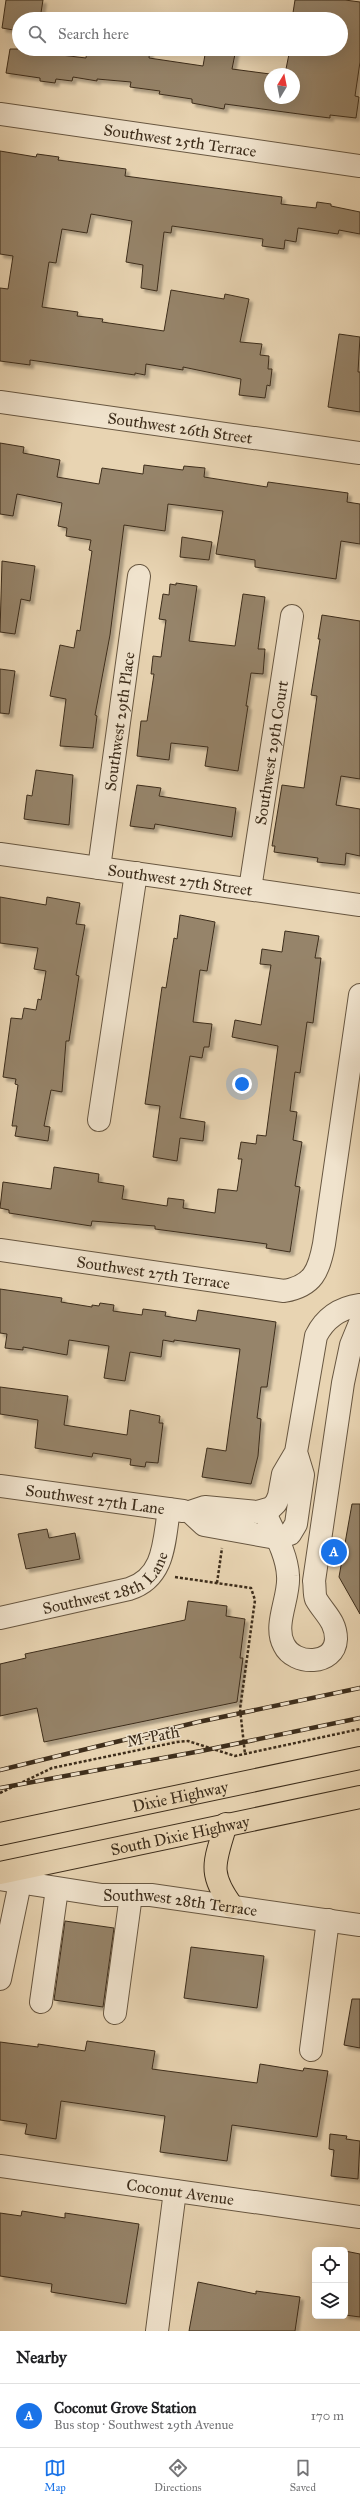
<!DOCTYPE html>
<meta charset="utf-8">
<style>
body{margin:0;font-family:"IM FELL Great Primer",serif;background:#f6f6f6;color:#202124}
.controls{position:absolute;right:12px;bottom:12px;display:grid;overflow:hidden;border-radius:6px;box-shadow:0 4px 16px #0002}
.controls button{width:36px;height:36px;display:grid;place-items:center;padding:0;border:0;border-bottom:1px solid #e0e0e0;background:#fff;color:#202124;font:20px sans-serif}
.compass{position:absolute;left:264px;top:68px;width:36px;height:36px;border-radius:50%;background:#fff;box-shadow:0 4px 16px #0002;rotate:10deg}
.you{position:absolute;left:242px;top:1084px;width:14px;height:14px;margin:-10px;border:3px solid #fff;border-radius:50%;background:#1a73e8;box-shadow:0 0 0 6px #1a73e833}
.badge{display:grid;place-items:center;width:26px;height:26px;border-radius:50%;background:#1a73e8;color:#fff;font-size:13px;font-weight:700}
.pin{position:absolute;translate:-50% -50%;border:2px solid #fff;box-shadow:0 1px 4px #0006}
.list{margin:0;padding:0;list-style:none}
h2{display:flex;justify-content:space-between;align-items:center;height:52px;margin:0;padding:0 16px;font-size:17px}
h2 small{font-size:13px;font-weight:400;color:#757577}
.list li{display:grid;grid-template-columns:26px 1fr auto;gap:12px;align-items:center;box-sizing:border-box;height:64px;padding:0 16px;border-top:1px solid #e0e0e0}
.list b{display:block;font-size:15px;white-space:nowrap}
.list p{margin:0;font-size:13px;white-space:nowrap;color:#757577}
.list em{font-size:13px;font-style:normal;color:#757577}
.icon{flex:none;width:22px;height:22px;fill:none;stroke:currentColor;stroke-width:2;stroke-linecap:round;stroke-linejoin:round}
.map{position:relative;flex:none;width:360px;height:2331px;overflow:hidden}
.search{position:absolute;background:#fff;box-shadow:0 4px 16px #0002;left:12px;right:12px;top:12px;height:44px;display:flex;align-items:center;gap:10px;box-sizing:border-box;padding:0 14px;border-radius:22px;color:#757577;font-size:15px}
.sheet{height:116px;background:#fff}
nav{display:flex;justify-content:space-around;align-items:center;box-sizing:border-box;height:56px;border-top:1px solid #e0e0e0;background:#fff;font-size:11px;color:#757577}
nav a{display:grid;justify-items:center;gap:2px}
nav .on{color:#1a73e8}
.map>svg:first-child{display:block}
</style>
<div class="map">
<svg width="360" height="2331" viewBox="0 0 360 2331">
<defs>
<filter id="shadow"><feDropShadow dx="3.5" dy="3.5" stdDeviation="1" flood-color="#0004"/></filter>
</defs>
<rect width="100%" height="100%" fill="#e8d4b2"/>
<filter id="stains"><feTurbulence type="fractalNoise" baseFrequency=".005" numOctaves="4"/><feColorMatrix values="0 0 0 0 .2 0 0 0 0 .09 0 0 0 0 .02 0 0 0 .5 -.17"/></filter>
<radialGradient id="worn" r=".72"><stop offset=".6" stop-color="#630" stop-opacity="0"/><stop offset="1" stop-color="#630" stop-opacity=".3"/></radialGradient>
<!-- building -->
<g fill="#96846a" stroke="#3d2d1b" filter="url(#shadow)">
<path d="M6 0H43L40 19H19V31L2 28Z"/>
<path d="M295 0H345L360 2V62L355 96 359 97 356 118 330 115V118L314 116 225 104 224 109 192 103V99L159 94 160 91 130 87 131 82 97 79V81L73 77 72 81 56 79 55 83 40 81V78L6 73 10 49H36V52L86 58 87 49H150L149 58 203 66 206 49H236L232 69 270 74V98H294V74H285L290 49H341V19H292Z"/>
<path d="M0 151 36 157 37 154 59 157 58 160 126 169 125 176 282 197 281 204 316 208 317 202 331 204V206L360 212V234L339 230 338 234 298 228 296 242 285 240 284 249 262 246 263 239 172 226 171 233 164 232 157 291 141 288 143 265 126 262 132 221 91 214 87 233 62 229 56 263 49 262 42 307 78 312 77 316 103 319 102 322 164 331 171 290 224 299 225 294 249 299 240 342 262 344 260 355 269 356 268 369H272L270 386 267 385 265 398 239 395 241 379 183 367V370L146 364 145 375 135 373V375L30 360V365L0 361V288L8 289 13 256 0 254Z"/>
<path d="M339 334 360 337 358 372H360V412L328 407Z"/>
<path d="M0 443 24 447 23 453 60 460 57 477 99 484 102 468 143 474 144 465 183 470 184 466 205 468 204 477 267 487 268 482 348 493 347 502 360 504V544L341 541 336 579 255 567V560L216 554 223 511 168 504 165 531 124 525 110 635 95 715 97 716 93 748 60 746 66 699 50 696 60 645 74 648 77 630 80 631 92 551 89 550 91 540 66 536 67 528 58 526 62 503 17 494 13 516 0 514Z"/>
<path d="M182 537 212 542 209 560 180 557Z"/>
<path d="M2 561 35 566 30 601 21 599 15 634 0 632Z"/>
<path d="M176 583 197 586 189 641 235 646 243 594 265 597 258 649H265L263 674 251 673 246 706H248L238 771 205 766 208 747 171 743 169 760 137 756 141 721H147L154 674H151L153 656 161 657 166 620 159 619 163 594 169 595 170 584 176 585Z"/>
<path d="M322 615 360 621V779L341 776 336 805 360 809V856L346 853 345 865 317 862 318 858 274 852 275 846H272L282 785 304 788 317 696 311 695 320 639H318Z"/>
<path d="M0 669 15 671 9 714 0 713Z"/>
<path d="M36 770 73 775 69 825 24 819 27 795 32 796Z"/>
<path d="M137 785 161 788 159 796 236 808 232 837 155 824 154 829 130 826Z"/>
<path d="M0 897 46 905 47 897 80 903 76 924 85 925 76 975 79 976 69 1041H66L62 1092 51 1090 44 1126 50 1127 48 1141 15 1136 17 1126H12L18 1085 15 1084 16 1079 3 1077 11 1018 22 1019 24 1008 36 1010 38 999 41 1000 46 971 34 969 38 948 0 943Z"/>
<path d="M180 915 215 922 207 971 200 970 193 1022 212 1024 209 1047H204L202 1058 190 1056 180 1118 205 1122 203 1141 180 1138 177 1161 153 1157 160 1106 145 1104 162 987 166 988 174 938 177 939Z"/>
<path d="M285 931 319 936 315 958H321L313 1023 307 1022 300 1073 295 1072 290 1111 297 1112 293 1140 302 1142 295 1186 300 1187 290 1252 266 1248 267 1244 155 1229V1226L92 1221 91 1226 9 1213V1210L0 1208 3 1182 51 1189 54 1167 99 1174 98 1182 124 1186 122 1199 167 1206 168 1198 184 1200 183 1208 215 1213 218 1189 237 1191 242 1159H238L241 1142 256 1144 257 1135 266 1136 278 1046 232 1037 235 1020 261 1025 271 965 260 964 262 949 282 952Z"/>
<path d="M0 1289 62 1298 61 1302 92 1307V1305L99 1306 100 1303 114 1305 113 1311 142 1315 143 1309 166 1312 165 1316 196 1321 198 1310 276 1322 267 1387H261L257 1418 261 1419 258 1456 251 1484 202 1477 207 1448 226 1451 240 1349 174 1340V1342L163 1340 161 1357 130 1352 125 1381 104 1378 109 1346 69 1340 67 1355 23 1347V1350L5 1348 7 1334 0 1333Z"/>
<path d="M0 1387 68 1396 64 1425 127 1435 130 1410 160 1416 159 1423H163L158 1463 146 1462 145 1467 130 1465 131 1459 93 1453 92 1457 35 1448 38 1420 0 1414Z"/>
<path d="M352 1504H360V1614L339 1577Z"/>
<path d="M47 1529 49 1538 75 1533 80 1559 26 1569 18 1534Z"/>
<path d="M188 1601 227 1606 226 1616 245 1619 240 1658H243L237 1702 44 1742 37 1708 0 1716V1664L26 1658 25 1654 185 1620Z"/>
<path d="M65 1921 114 1928 103 2007 54 2000Z"/>
<path d="M191 1947 264 1956 257 2008 184 1998Z"/>
<path d="M352 1999H360V2048L344 2045Z"/>
<path d="M87 2041 155 2051 152 2069 257 2083 260 2064 303 2071 304 2068 328 2071 317 2137 232 2125 227 2161 160 2152 165 2116 61 2101 56 2139 25 2134 27 2124 0 2120V2042L38 2047V2044L85 2051Z"/>
<path d="M330 2134 347 2136 346 2139 360 2141 358 2179 331 2176 334 2150 329 2149Z"/>
<path d="M22 2211 65 2218V2213L139 2224 126 2304 51 2292 52 2284 0 2276V2213L21 2216Z"/>
<path d="M345 2251 360 2254V2317L345 2315Z"/>
<path d="M198 2282 256 2294V2291L300 2297 295 2331H189Z"/>
</g>
<g fill="none" stroke-linecap="round" stroke-linejoin="round">
<defs>
<g id="minor">
<path id="s1" d="M0 114 360 166"/>
<path id="s2" d="M0 402 360 453"/>
<path id="s3" d="M0 854 360 905"/>
<path id="s4" d="M99 868 139 576"/>
<path id="s5" d="M250 889 292 616"/>
<path d="M99 1120 136 873"/>
<path id="s6" d="M0 1250 284 1291C313 1286 319 1271 324 1244L360 995"/>
<path d="M296 1452 303 1475 296 1524 290 1534 276 1538 204 1525 190 1512 205 1507 257 1512 271 1508 276 1503 279 1496 283 1474 296 1452 316 1336C325 1318 339 1308 360 1305"/>
<path id="s7" d="M0 1486 183 1511"/>
<path d="M264 1511C273 1531 287 1553 288 1576 290 1597 273 1625 284 1645 294 1666 335 1666 336 1639 336 1621 324 1613 316 1599 314 1594 315 1586 314 1581L343 1383 351 1345 360 1323"/>
<path id="s8" d="M0 1618 129 1589C165 1578 164 1541 169 1509"/>
<path id="s9" d="M0 1879 102 1895H151L360 1925"/>
<path d="M0 1979 20 1883"/>
<path d="M41 2002 57 1889"/>
<path d="M115 2013 131 1895"/>
<path d="M311 2050 328 1920"/>
<path id="s10" d="M0 2166 360 2217"/>
<path d="M157 2331 175 2191"/>
</g>
<g id="highway">
<path d="M226 1824C215 1862 207 1872 232 1906"/>
<path id="s11" d="M0 1834 360 1758"/>
<path id="s12" d="M0 1873 360 1797"/>
</g>
</defs>
<!-- minor casing -->
<use href="#minor" stroke="#685741" stroke-width="24"/>
<!-- highway casing -->
<use href="#highway" stroke="#3d2d1b" stroke-width="24"/>
<!-- path -->
<g stroke="#3d2d1b" stroke-width="2.5" stroke-dasharray="3 2" stroke-linecap="butt">
<path d="M175 1577 251 1588 255 1600 240 1709 245 1754"/>
<path d="M217 1583 222 1548"/>
<path d="M0 1793 52 1768 177 1742 188 1741 235 1756 360 1729"/>
</g>
<!-- minor -->
<use href="#minor" stroke="#f0e3cd" stroke-width="22"/>
<!-- highway -->
<use href="#highway" stroke="#e8d4b2" stroke-width="22"/>
<defs>
<g id="rail">
<path d="M0 1770 198 1722 360 1688"/>
<path d="M0 1788 201 1751 360 1718"/>
</g>
</defs>
<!-- rail casing -->
<use href="#rail" stroke="#3d2d1b" stroke-width="4.5"/>
<!-- rail -->
<use href="#rail" stroke="#f0e3cd" stroke-width="3" stroke-dasharray="9" stroke-linecap="butt"/>
</g>
<g text-anchor="middle" stroke-width="3" stroke-linejoin="round" paint-order="stroke">
<!-- street labels -->
<g font-size="16" fill="#3d2d1b" stroke="#f0e3cd">
<text dy="6" stroke="none"><textPath href="#s1" startOffset="182">Southwest 25th Terrace</textPath></text>
<text dy="6" stroke="none"><textPath href="#s2" startOffset="182">Southwest 26th Street</textPath></text>
<text dy="6" stroke="none"><textPath href="#s4" startOffset="148">Southwest 29th Place</textPath></text>
<text dy="6" stroke="none"><textPath href="#s5" startOffset="138">Southwest 29th Court</textPath></text>
<text dy="6" stroke="none"><textPath href="#s3" startOffset="182">Southwest 27th Street</textPath></text>
<text dy="6" stroke="none"><textPath href="#s6" startOffset="155">Southwest 27th Terrace</textPath></text>
<text dy="6" stroke="none"><textPath href="#s7" startOffset="96">Southwest 27th Lane</textPath></text>
<text dy="6" stroke="none"><textPath href="#s8" startOffset="114">Southwest 28th Lane</textPath></text>
<text transform="translate(153 1736) rotate(-11)" y="6">M-Path</text>
<text dy="6" stroke="none"><textPath href="#s11" startOffset="184">Dixie Highway</textPath></text>
<text dy="6" stroke="none"><textPath href="#s12" startOffset="184">South Dixie Highway</textPath></text>
<text dy="6" stroke="none"><textPath href="#s9" startOffset="182">Southwest 28th Terrace</textPath></text>
<text dy="6" stroke="none"><textPath href="#s10" startOffset="182">Coconut Avenue</textPath></text>
</g>
</g>
<rect width="100%" height="100%" filter="url(#stains)"/>
<rect width="100%" height="100%" fill="url(#worn)"/>
</svg>
<div class="controls">
<button><svg class="icon" aria-label="locate" viewBox="0 0 24 24"><circle cx="12" cy="12" r="6"/><path d="M12 2v4M12 18v4M2 12h4M18 12h4"/></svg></button>
<button><svg class="icon" aria-label="layers" viewBox="0 0 24 24"><path d="M12 4l9 5-9 5-9-5zM3 14l9 5 9-5"/></svg></button>
</div>
<svg class="compass" viewBox="-18 -18 36 36"><path d="M0-13l5 13h-10z" fill="#e53935"/><path d="M0 13l5-13h-10z" fill="#757577"/></svg>
<div class="you"></div>
<div class="pin badge" style="left:334px;top:1552px">A</div>
<div class="search"><svg class="icon" aria-label="search" viewBox="0 0 24 24"><circle cx="10" cy="10" r="6"/><path d="M15 15l6 6"/></svg>Search here</div>
</div>
<section class="sheet">
<h2>Nearby<small></small></h2>
<ul class="list">
<li><span class="badge">A</span><div><b>Coconut Grove Station</b><p>Bus stop · Southwest 29th Avenue</p></div><em>170 m</em></li>
</ul>
</section>
<nav>
<a class="on"><svg class="icon" aria-label="map" viewBox="0 0 24 24"><path d="M3 6l6-2 6 2 6-2v14l-6 2-6-2-6 2zM9 4v14M15 6v14"/></svg>Map</a>
<a><svg class="icon" aria-label="directions" viewBox="0 0 24 24"><path d="M12 3l9 9-9 9-9-9zM9 14v-3h6M13 9l2 2-2 2"/></svg>Directions</a>
<a><svg class="icon" aria-label="saved" viewBox="0 0 24 24"><path d="M7 4h10v16l-5-4-5 4z"/></svg>Saved</a>
</nav>
